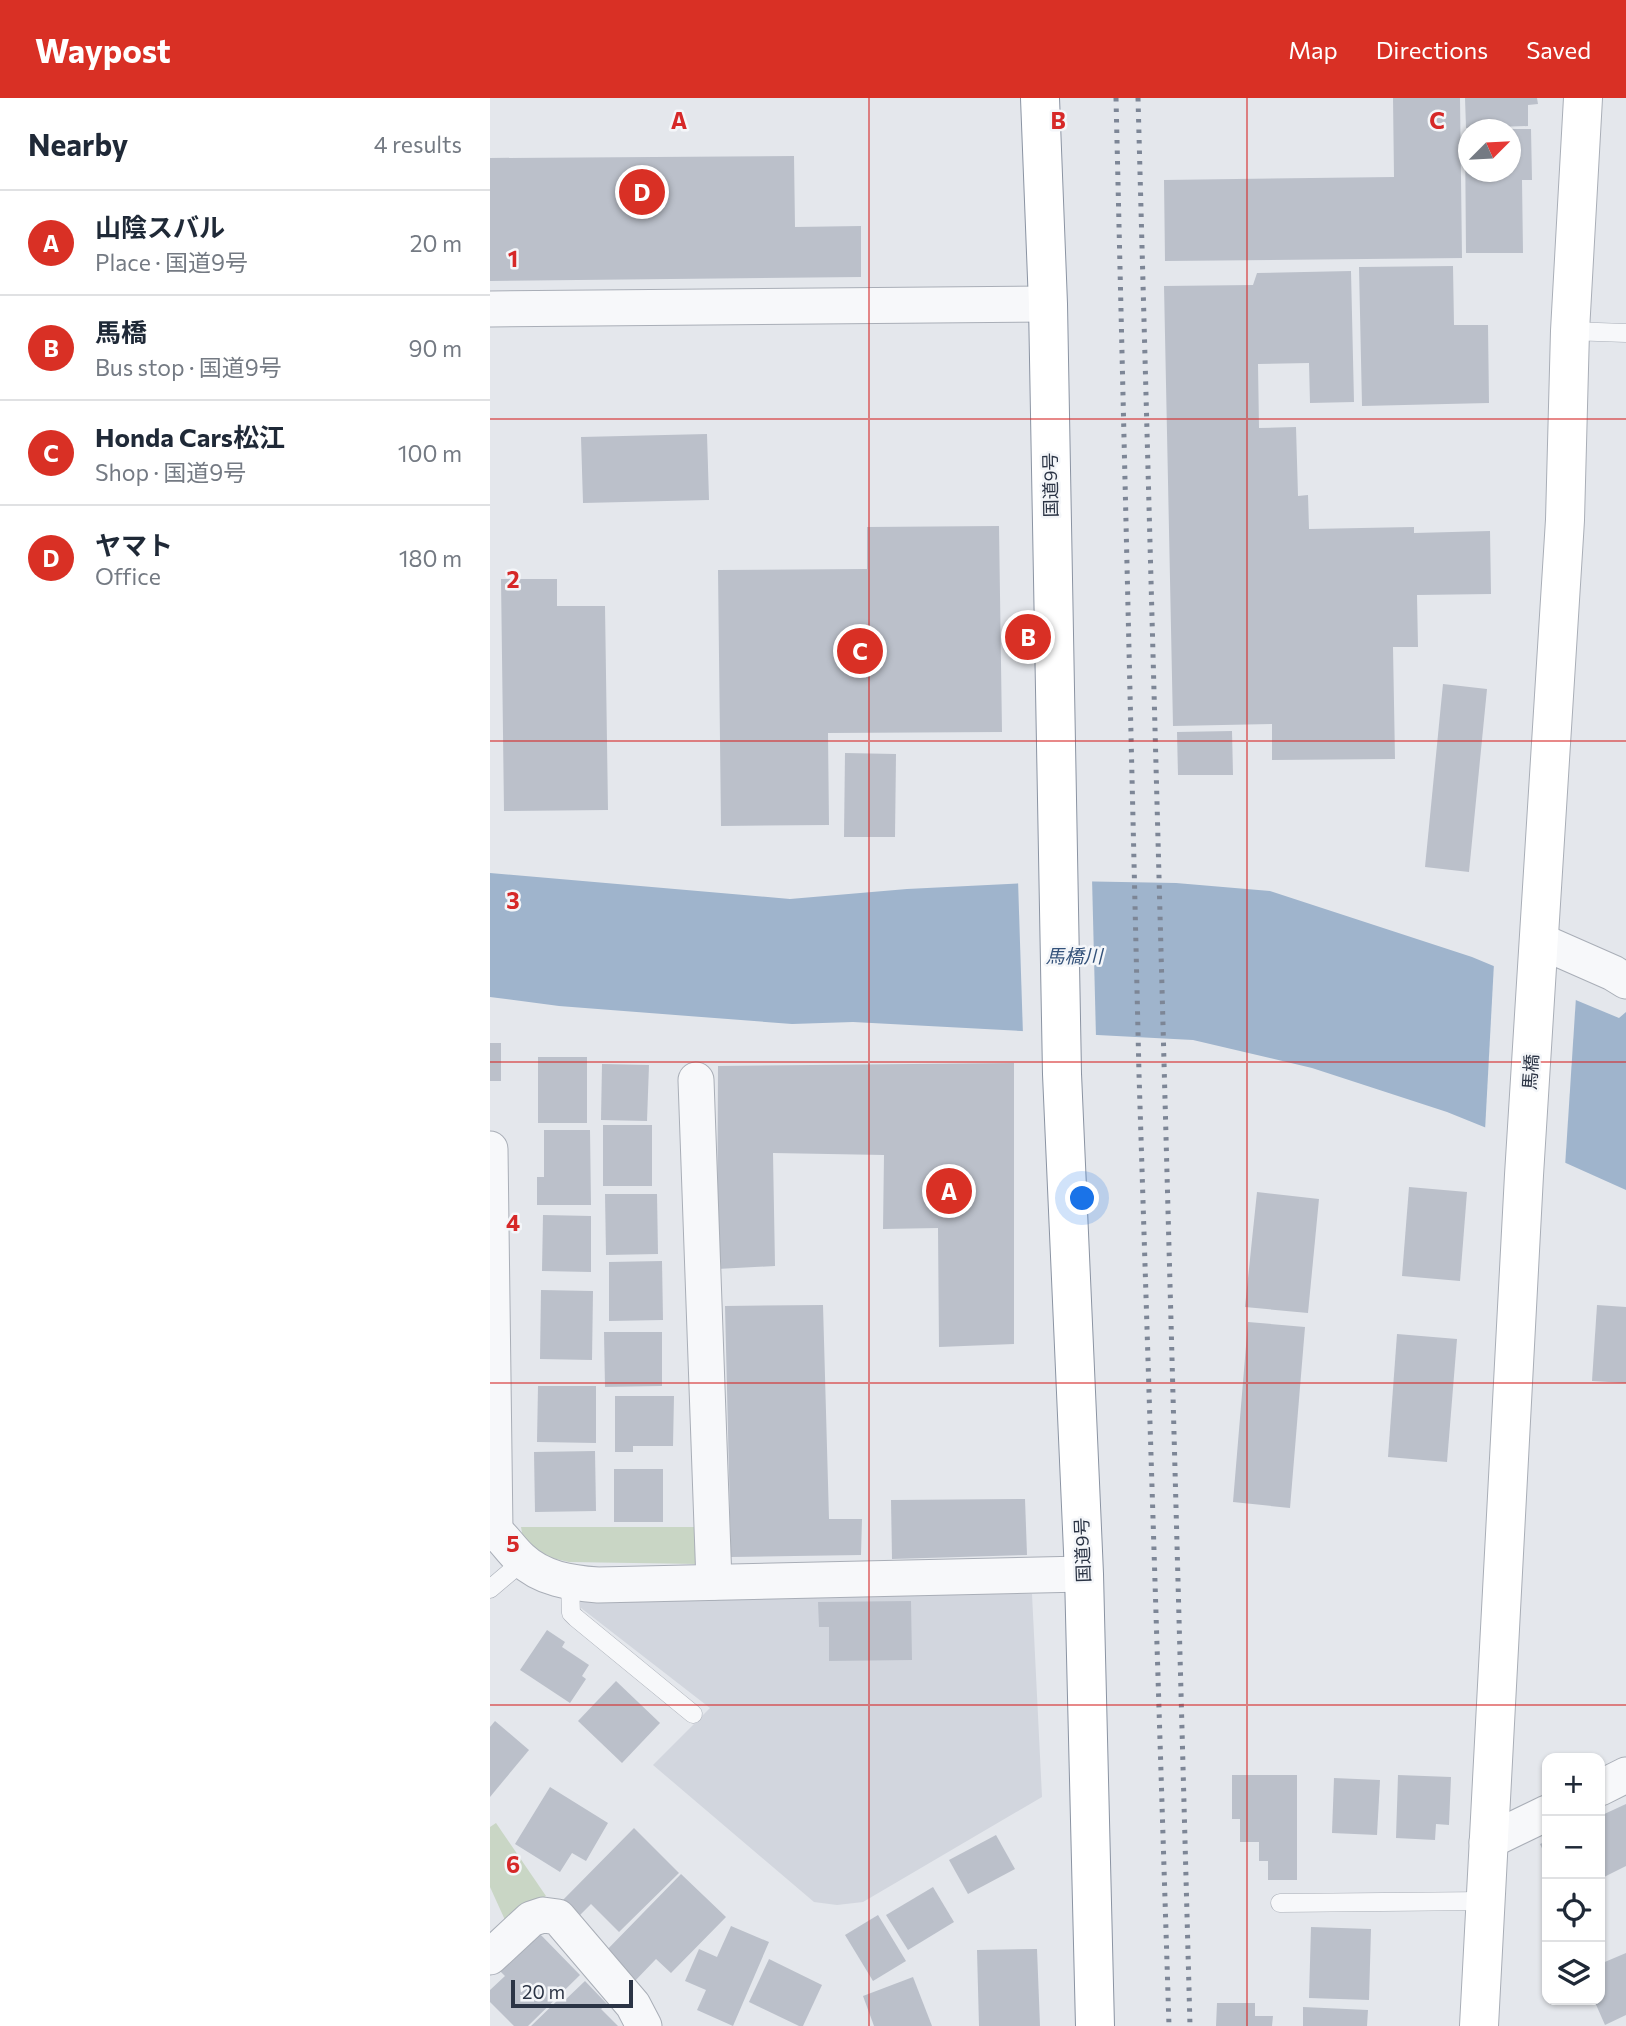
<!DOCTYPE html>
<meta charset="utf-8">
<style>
body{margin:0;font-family:Commissioner,"Noto Sans JP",sans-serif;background:#f2f2f3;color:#1f2937}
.controls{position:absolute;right:21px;bottom:21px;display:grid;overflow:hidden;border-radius:14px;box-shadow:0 2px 5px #0004}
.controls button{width:63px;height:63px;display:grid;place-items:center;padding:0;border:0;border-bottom:2px solid #e0e1e3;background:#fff;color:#1f2937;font:35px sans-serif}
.compass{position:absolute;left:968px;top:21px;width:63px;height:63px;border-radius:50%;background:#fff;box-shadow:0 2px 5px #0004;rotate:66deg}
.scale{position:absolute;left:21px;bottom:18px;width:122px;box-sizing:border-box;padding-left:7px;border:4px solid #2b3445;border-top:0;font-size:19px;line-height:24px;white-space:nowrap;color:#2b3445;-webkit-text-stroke:5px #f4f6f9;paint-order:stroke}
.you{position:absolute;left:593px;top:1101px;width:24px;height:24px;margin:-18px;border:5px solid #fff;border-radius:50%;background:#1a73e8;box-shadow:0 0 0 10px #1a73e833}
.badge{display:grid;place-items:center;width:46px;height:46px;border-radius:50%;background:#d93025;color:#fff;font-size:23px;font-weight:700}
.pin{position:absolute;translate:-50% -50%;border:4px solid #fff;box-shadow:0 2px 7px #0006}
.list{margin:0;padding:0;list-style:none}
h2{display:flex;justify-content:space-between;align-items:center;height:91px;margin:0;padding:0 28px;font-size:30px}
h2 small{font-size:23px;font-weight:400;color:#747a83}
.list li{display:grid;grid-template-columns:46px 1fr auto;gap:21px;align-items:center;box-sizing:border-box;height:105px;padding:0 28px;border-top:2px solid #e0e1e3}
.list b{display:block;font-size:26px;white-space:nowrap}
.list p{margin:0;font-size:23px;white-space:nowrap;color:#747a83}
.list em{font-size:23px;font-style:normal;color:#747a83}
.icon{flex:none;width:38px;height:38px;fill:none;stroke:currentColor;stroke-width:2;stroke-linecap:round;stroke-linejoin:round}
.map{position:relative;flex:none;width:1136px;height:1928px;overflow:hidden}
header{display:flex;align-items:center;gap:42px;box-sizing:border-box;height:98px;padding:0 35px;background:#d93025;color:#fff}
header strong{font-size:33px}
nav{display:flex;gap:38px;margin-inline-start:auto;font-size:24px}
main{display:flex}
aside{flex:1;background:#fff}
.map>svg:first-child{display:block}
</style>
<header>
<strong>Waypost</strong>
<nav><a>Map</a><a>Directions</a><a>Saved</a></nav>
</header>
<main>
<aside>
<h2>Nearby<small>4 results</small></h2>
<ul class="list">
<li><span class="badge">A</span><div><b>山陰スバル</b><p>Place · 国道9号</p></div><em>20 m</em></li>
<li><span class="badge">B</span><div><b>馬橋</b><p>Bus stop · 国道9号</p></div><em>90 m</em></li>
<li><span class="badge">C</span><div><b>Honda Cars松江</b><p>Shop · 国道9号</p></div><em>100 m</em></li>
<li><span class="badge">D</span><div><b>ヤマト</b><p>Office</p></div><em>180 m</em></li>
</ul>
</aside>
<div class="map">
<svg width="1136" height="1928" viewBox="0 0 1136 1928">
<rect width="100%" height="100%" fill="#e4e7ec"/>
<!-- built -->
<path fill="#d2d6de" d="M542 1496 552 1699 373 1804 347 1807 324 1804 163 1667 220 1610 91 1510 90 1499Z"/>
<!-- green -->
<g fill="#c9d6c5">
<path d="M31 1429H209L208 1466 79 1464 57 1459 33 1440Z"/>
<path d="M6 1725 56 1798 15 1822 0 1789V1729Z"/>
</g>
<!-- water -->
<path fill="#9fb4cc" d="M0 775 300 801 417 791 577 783 686 785 780 793 982 859 1129 920 1136 914V1092L1009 1035 957 1014 822 970 703 942 363 924 302 926 69 908 0 899Z"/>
<!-- pier -->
<g fill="#e4e7ec">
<path d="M576 779 602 780 606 940 533 937 528 782Z"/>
<path d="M1004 865 1086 899 1075 1069 995 1033Z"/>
</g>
<!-- building -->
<g fill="#bbc0ca">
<path d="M903 0H970L972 160 675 163 674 82 904 79Z"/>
<path d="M975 0H1047L1048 6 1038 7V28L976 30Z"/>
<path d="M1020 31H1041L1042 82H1032L1033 155H976L975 32H978V74H1020Z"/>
<path d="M304 58 305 129 371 128V179L0 183V60Z"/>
<path d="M963 168 964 227H998L999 305 872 308 869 169Z"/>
<path d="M861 173 864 304 820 305 819 265 768 266 769 330 806 329 808 398 818 397 819 431 924 429V435L1000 433 1001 496 927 497 928 549H903L905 661 782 662V626L683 628 674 188 763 187 767 175Z"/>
<path d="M217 336 219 402 93 405 91 339Z"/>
<path d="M509 428 512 634 338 635 339 727 231 728 228 472 377 471V429Z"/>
<path d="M11 481H67V508H115L118 712 14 713Z"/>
<path d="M953 586 997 591 979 774 935 769Z"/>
<path d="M742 633 743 677H688L687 634Z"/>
<path d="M355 655 406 656 405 739H354Z"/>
<rect x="0" y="945" width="11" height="38"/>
<rect x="48" y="959" width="49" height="66"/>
<path d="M524 965V1246L449 1249 448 1130 393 1131 394 1057 283 1055 285 1168 227 1171 228 968Z"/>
<path d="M112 966 159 967 157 1023 111 1022Z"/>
<rect x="113" y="1027" width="49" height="61"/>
<path d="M54 1032H100L101 1107H47V1079H54Z"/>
<path d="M919 1089 977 1094 970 1183 912 1178Z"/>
<path d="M767 1094 829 1101 818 1215 755 1209Z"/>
<path d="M115 1096H167L168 1156 116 1157Z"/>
<path d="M53 1117 101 1118V1174L52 1173Z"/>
<path d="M172 1163 173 1222 119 1223V1164Z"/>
<path d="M51 1192 103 1193 102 1262 50 1261Z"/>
<path d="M333 1207 339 1421H372L371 1457 241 1459 235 1208Z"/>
<path d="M1107 1207 1136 1209V1285L1102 1283Z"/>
<path d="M758 1224 815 1229 800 1410 743 1404Z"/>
<path d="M114 1234H172V1288L115 1289Z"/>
<path d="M907 1236 967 1241 957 1364 898 1359Z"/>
<path d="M48 1288H106V1345L47 1344Z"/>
<path d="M125 1298H184L183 1348H143V1354H125Z"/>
<path d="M105 1353 106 1413 45 1414 44 1354Z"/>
<rect x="124" y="1371" width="49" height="53"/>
<path d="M535 1401 537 1457 402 1461 401 1402Z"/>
<path d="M421 1503 422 1562 339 1563V1529H329L328 1504Z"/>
<path d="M57 1532 75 1544 72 1549 99 1567 92 1578 96 1581 80 1605 30 1572Z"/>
<path d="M126 1583 170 1625 132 1665 88 1623Z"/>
<path d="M5 1623 39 1652 0 1699V1629Z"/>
<path d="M742 1677H807V1782H778V1763H769V1744H750V1721H742Z"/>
<path d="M908 1677 961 1679 959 1727 946 1726 945 1742 906 1740Z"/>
<path d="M844 1680 890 1682 887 1737 842 1735Z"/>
<path d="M60 1689 118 1725 96 1763 82 1755 70 1774 25 1746Z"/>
<path d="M1136 1706V1768L1110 1781V1718Z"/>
<path d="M144 1730 189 1775 129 1834 101 1806 87 1820 71 1804Z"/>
<path d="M506 1737 525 1771 478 1796 459 1762Z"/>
<path d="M1057 1743V1761L1050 1746Z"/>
<path d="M191 1776 236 1819 181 1875 166 1861 142 1886 112 1857Z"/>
<path d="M443 1789 464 1824 418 1852 396 1817Z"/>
<path d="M388 1817 416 1863 383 1883 355 1837Z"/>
<path d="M241 1828 279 1844 243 1928 207 1912 216 1892 195 1883 209 1851 227 1859Z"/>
<path d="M821 1829 881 1831 879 1902 819 1900Z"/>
<path d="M49 1835 90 1877 38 1928H24L0 1904V1892L15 1878 10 1873Z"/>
<path d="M547 1851 550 1928H489L487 1852Z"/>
<path d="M1136 1855V1917L1115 1927 1104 1902H1110V1866Z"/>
<path d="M279 1861 332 1887 313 1928H309L259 1904Z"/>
<path d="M423 1879 442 1928H384L373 1898Z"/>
<path d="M95 1883 117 1906 111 1911 128 1928H41L71 1899 74 1903Z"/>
<path d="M727 1905H765V1918H783L782 1928H726Z"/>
<path d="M813 1909 878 1912 877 1928H813Z"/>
</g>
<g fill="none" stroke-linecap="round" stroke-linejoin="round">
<defs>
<g id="lane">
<path d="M1080 233 1136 235"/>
<path d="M80 1485 81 1515 86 1520 203 1616"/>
<path d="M0 1491 33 1463"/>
<path d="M790 1805 995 1803"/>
</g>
<g id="street">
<path d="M0 211 558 206"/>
<path d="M1048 842 1123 875 1136 883"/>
<path d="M206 982 224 1484"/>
<path d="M0 1051 5 1433"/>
<path d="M0 1429C12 1437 20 1451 31 1461 52 1481 81 1485 108 1487L594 1476"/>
<path d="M1110 1690 1136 1677"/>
<path d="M997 1744 1057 1715"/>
<path d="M0 1859 41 1821 53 1817 68 1819 143 1907 154 1928"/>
</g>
<path id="secondary" d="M989 1928 1034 1077 1075 422 1080 233 1093 0"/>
<path id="highway" d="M550 0 558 206 572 976 594 1476 605 1928"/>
</defs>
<!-- lane casing -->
<use href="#lane" stroke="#a9aeb7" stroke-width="19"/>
<!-- street casing -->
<use href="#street" stroke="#a9aeb7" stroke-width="37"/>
<!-- secondary casing -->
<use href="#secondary" stroke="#a9aeb7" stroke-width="40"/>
<!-- highway casing -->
<use href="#highway" stroke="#8b94a3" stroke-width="40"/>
<!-- lane -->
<use href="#lane" stroke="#f7f8fa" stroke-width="18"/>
<!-- street -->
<use href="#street" stroke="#f7f8fa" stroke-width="35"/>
<!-- secondary -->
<use href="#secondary" stroke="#fff" stroke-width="38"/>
<!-- highway -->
<use href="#highway" stroke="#fff" stroke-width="38"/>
<!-- rail -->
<g stroke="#7d8696" stroke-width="5" stroke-dasharray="3.5 7" stroke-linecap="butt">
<path d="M626 0 649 976 679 1928"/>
<path d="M648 0 700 1928"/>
</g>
</g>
<!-- grid -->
<path fill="none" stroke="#d62828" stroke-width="2" stroke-opacity="0.55" d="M379 0V1928M757 0V1928M0 321H1136M0 643H1136M0 964H1136M0 1285H1136M0 1607H1136"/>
<g text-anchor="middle" stroke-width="5" stroke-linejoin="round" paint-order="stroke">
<!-- street labels -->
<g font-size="18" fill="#2b3445" stroke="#f4f6f9">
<text transform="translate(561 387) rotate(-91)" y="6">国道9号</text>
<text transform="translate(1041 974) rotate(-86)" y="6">馬橋</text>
<text transform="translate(593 1452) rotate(-92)" y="6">国道9号</text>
</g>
<!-- water labels -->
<g font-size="19" font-style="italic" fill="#34527a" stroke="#f4f6f9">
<text x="584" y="865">馬橋川</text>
</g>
</g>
<g font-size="23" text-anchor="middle" font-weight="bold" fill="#d62828" stroke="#f4f6f9" stroke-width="5" stroke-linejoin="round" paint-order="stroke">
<text x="189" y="31">A</text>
<text x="568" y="31">B</text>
<text x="947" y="31">C</text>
<text x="23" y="169">1</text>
<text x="23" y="490">2</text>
<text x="23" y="811">3</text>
<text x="23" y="1133">4</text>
<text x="23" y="1454">5</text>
<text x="23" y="1775">6</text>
</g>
</svg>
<div class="controls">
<button>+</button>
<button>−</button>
<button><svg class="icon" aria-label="locate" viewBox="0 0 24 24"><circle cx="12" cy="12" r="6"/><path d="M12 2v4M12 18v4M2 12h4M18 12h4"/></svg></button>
<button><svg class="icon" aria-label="layers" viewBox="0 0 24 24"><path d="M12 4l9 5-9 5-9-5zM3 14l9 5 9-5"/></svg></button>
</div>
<svg class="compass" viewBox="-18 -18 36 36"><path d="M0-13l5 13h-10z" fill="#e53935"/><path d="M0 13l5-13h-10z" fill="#747a83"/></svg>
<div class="scale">20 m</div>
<div class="you"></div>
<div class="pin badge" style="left:459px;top:1093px">A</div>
<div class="pin badge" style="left:538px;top:539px">B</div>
<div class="pin badge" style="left:370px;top:553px">C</div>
<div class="pin badge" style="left:152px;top:94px">D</div>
</div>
</main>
